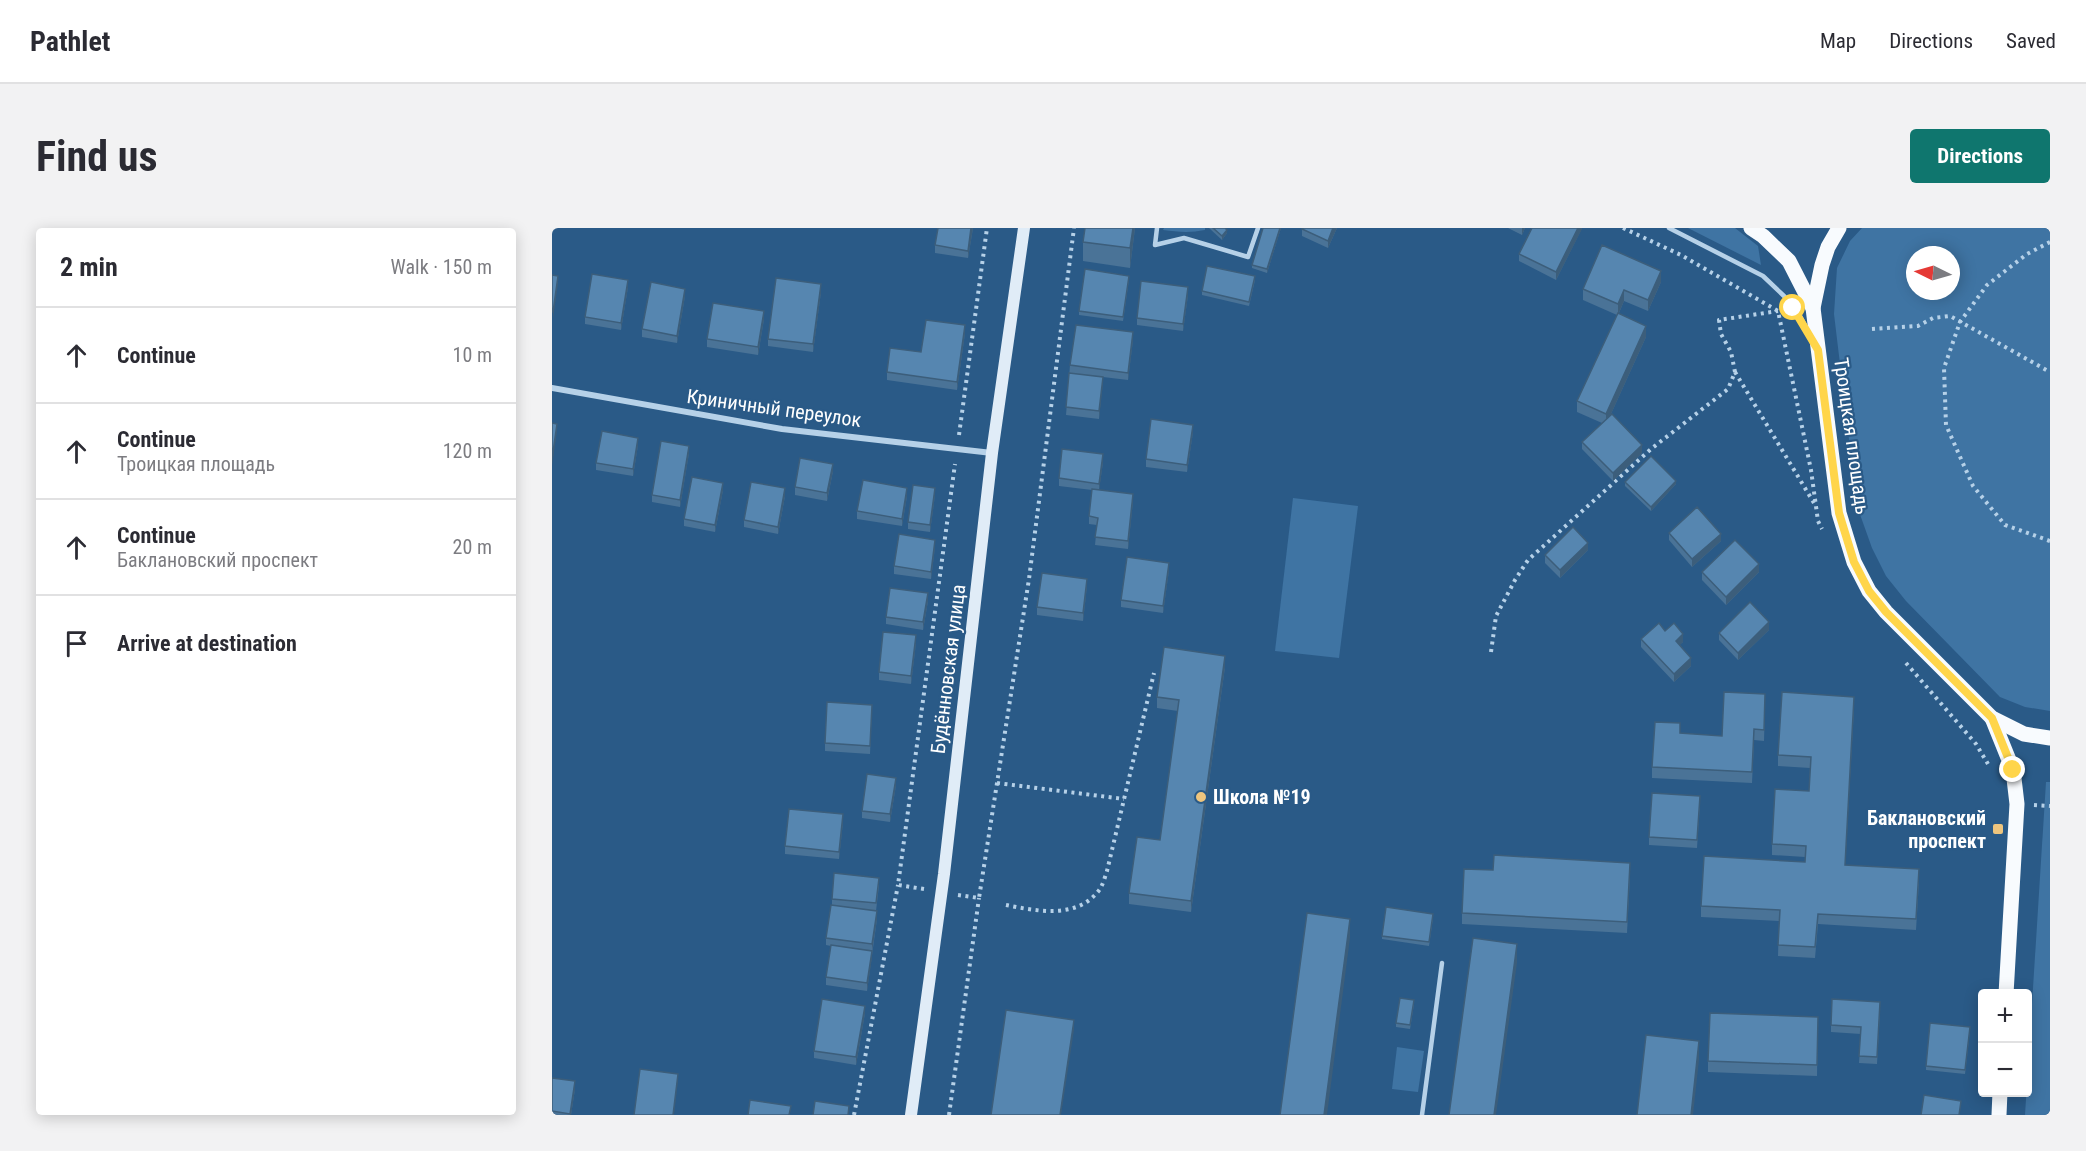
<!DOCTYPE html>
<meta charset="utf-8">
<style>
body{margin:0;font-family:"Roboto Condensed",sans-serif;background:#f2f2f3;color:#2b2b33}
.controls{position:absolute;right:18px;bottom:18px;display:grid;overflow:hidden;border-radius:6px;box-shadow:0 3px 15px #0003}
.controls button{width:54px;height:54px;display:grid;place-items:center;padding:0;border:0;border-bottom:2px solid #e1e1e2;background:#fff;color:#2b2b33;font:30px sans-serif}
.compass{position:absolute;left:1354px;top:18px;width:54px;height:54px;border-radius:50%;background:#fff;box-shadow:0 3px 15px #0003;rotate:275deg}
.stop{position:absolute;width:18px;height:18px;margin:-14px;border:4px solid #ffd54a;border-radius:50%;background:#fff}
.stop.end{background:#ffd54a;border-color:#fff;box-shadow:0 2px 6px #0008}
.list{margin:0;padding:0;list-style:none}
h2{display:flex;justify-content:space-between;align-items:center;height:78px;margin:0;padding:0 24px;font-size:26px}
h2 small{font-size:20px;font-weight:400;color:#7c7c81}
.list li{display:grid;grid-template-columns:39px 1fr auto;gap:18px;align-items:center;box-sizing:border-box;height:96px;padding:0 24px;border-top:2px solid #e1e1e2}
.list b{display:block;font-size:22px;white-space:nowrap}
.list p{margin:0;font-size:20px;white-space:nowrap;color:#7c7c81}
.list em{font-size:20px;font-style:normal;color:#7c7c81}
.icon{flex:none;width:33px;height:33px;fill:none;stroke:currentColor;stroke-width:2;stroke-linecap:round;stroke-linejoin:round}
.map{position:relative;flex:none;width:1498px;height:887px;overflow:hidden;border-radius:6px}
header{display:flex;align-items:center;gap:36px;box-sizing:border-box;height:84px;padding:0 30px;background:#fff;border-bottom:2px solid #e1e1e2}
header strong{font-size:28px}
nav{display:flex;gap:33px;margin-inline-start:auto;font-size:21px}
.intro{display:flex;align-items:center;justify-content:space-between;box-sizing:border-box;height:144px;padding:0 36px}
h1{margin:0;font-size:42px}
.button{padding:15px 27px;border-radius:6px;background:#0f766e;color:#fff;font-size:21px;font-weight:700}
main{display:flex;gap:36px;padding:0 36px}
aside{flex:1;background:#fff;border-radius:6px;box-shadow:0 3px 15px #0003}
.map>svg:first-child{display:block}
</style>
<header>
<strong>Pathlet</strong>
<nav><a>Map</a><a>Directions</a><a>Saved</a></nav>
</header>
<div class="intro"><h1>Find us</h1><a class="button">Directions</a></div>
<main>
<aside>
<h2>2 min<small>Walk · 150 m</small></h2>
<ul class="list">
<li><svg class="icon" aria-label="ahead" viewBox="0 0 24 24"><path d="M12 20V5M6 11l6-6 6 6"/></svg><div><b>Continue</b></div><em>10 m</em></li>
<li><svg class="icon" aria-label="ahead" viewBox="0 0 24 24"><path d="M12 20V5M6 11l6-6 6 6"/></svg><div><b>Continue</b><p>Троицкая площадь</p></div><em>120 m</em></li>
<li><svg class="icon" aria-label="ahead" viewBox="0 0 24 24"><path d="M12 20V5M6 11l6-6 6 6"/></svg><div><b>Continue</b><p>Баклановский проспект</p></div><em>20 m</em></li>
<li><svg class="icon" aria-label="arrive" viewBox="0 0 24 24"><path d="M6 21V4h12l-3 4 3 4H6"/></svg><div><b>Arrive at destination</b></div></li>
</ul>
</aside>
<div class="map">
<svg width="1498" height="887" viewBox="0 0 1498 887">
<rect width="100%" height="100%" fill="#2a5a87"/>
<!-- green -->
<g fill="#3f74a3" fill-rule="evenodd">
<path d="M612 0H653V2C638 5 626 4 611 2Z"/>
<path d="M1136 0H1183L1206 18 1209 37Z"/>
<path d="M1310 0H1498V483L1473 479 1448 469 1354 373 1334 348 1320 320 1305 278 1282 86 1285 40 1298 13ZM1363 27H1399V63H1363Z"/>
<path d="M741 270 806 278 787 430 723 423Z"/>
<path d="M1494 554H1498V887H1473Z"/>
<path d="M845 819 872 823 866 864 840 861Z"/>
</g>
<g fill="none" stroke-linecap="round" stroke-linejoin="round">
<!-- path -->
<g stroke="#b6d1e8" stroke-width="4" stroke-dasharray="3 4.5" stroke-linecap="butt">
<path d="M1071 0 1129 27 1226 83 1259 242 1266 293 1270 301"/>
<path d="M1498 14 1475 26 1435 57 1408 94 1392 140 1394 197 1421 258 1453 297 1498 313"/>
<path d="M1320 101 1366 98 1381 90 1398 88 1498 144"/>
<path d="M1183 144 1262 275"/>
<path d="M407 207 435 0"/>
<path d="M939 424 944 388 963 352 976 332 1099 221 1176 161 1183 144 1179 124 1169 106 1167 92 1226 83"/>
<path d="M1354 435 1424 516 1436 536"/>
<path d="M445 555 572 571"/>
<path d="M1482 577 1498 578"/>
<path d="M372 661 346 657 403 236"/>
<path d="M406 667 427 670 477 351 522 0"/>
<path d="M454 677C484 683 526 692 548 661 551 656 553 649 555 643L602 445"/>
<path d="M1429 859 1430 830"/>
<path d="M302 887 346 657"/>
<path d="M397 887 427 670"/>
</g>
<!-- lane -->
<g stroke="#b6d1e8" stroke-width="4.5">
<path d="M605 0 603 17 632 10 696 29 706 0"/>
<path d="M1117 0 1211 48 1232 68 1248 88 1259 109"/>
<path d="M870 887 890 735"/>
</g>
<!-- street -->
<path stroke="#b6d1e8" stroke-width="6" d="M0 160 230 201 440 225"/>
<!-- secondary -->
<path stroke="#e0ecf7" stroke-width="12" d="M359 887 392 646 440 225 472 0"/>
<!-- primary -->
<g stroke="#f8fbfe" stroke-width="15">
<path d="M1199 0 1211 8 1237 33 1261 80"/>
<path d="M1287 0 1276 19 1270 37 1261 80 1287 285 1302 334 1317 363 1334 384 1440 490 1472 506 1498 510"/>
<path d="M1440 490 1461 542 1465 576 1454 766"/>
<path d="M1447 887 1448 864"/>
</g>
</g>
<!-- wall -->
<g fill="#4a7397">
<path d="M386 0H421L416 30 383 25V17Z"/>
<path d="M533 0H583L578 40 531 33V14Z"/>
<path d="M657 0H673L675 5 670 12Z"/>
<path d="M711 0H729L715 45 700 40V37Z"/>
<path d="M785 0 776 20 750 8V1Z"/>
<path d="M956 0H973L970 7Z"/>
<path d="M1030 0 1004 52 967 33V26Z"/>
<path d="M577 51 571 93 527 87V83Z"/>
<path d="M703 52 697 78 650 67V63Z"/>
<path d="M1109 54 1096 83 1072 73 1067 85 1094 109 1058 188 1090 225 1061 253 1030 221V214L1050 195 1025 184V173L1065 87 1031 72V61Z"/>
<path d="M76 59 69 102 33 96V89Z"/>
<path d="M269 64 261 124 216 118V111Z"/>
<path d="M636 67 631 103 585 97V90Z"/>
<path d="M133 68 125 115 90 109V101Z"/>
<path d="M212 91 206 127 155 119V111Z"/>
<path d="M413 105 405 162 335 152V144L369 124Z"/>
<path d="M581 112 576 152 551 149 547 191 514 187 518 137Z"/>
<path d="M641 204 635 244 594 239V231Z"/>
<path d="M86 217 81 248 44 242V235Z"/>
<path d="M137 225 128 279 100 274V267Z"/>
<path d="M551 234 547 262 581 273 576 321 543 317 545 297 537 296V288L540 262 507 258V250Z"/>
<path d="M281 243 275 273 243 267V259Z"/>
<path d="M1073 254 1124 256 1099 283 1073 258Z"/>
<path d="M171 262 163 304 132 298V291Z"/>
<path d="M383 267 378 304 356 301V294Z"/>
<path d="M233 268 226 306 192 299V292Z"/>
<path d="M355 268 350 298 305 291V283Z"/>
<path d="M1117 305 1169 313 1140 339 1117 312Z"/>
<path d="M383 319 379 351 342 346V338Z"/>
<path d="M1036 322 1008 350 993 335V327Z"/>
<path d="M617 342 611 385 569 379V372Z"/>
<path d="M1150 344H1207L1174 377 1150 352Z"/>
<path d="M535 358 531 393 485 387V379Z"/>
<path d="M376 373 371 402 334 396V389Z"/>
<path d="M1217 402 1186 432 1167 412V405Z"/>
<path d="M1113 403 1131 414 1127 417 1139 438 1122 454 1089 419V411Z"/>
<path d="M364 415 359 456 327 452V444Z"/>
<path d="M673 439 639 684 577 676V665L608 612 626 483 605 480V469Z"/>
<path d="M320 477 318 526 273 523V515Z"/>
<path d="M1213 477 1212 513 1202 512 1200 555 1100 550V539L1128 505 1170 508Z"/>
<path d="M1302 480 1293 637 1367 652 1364 702 1266 696 1263 730 1226 728 1227 693 1149 689V678L1253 634V629L1220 627V616L1257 563 1258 540 1226 538V527Z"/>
<path d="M344 557 338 594 310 590V583Z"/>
<path d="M1148 575 1145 620 1097 617V609Z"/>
<path d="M291 594 287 631 233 626V618Z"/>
<path d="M941 642 1078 646 1075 705 910 696V685Z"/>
<path d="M327 657 324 683 325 691 315 763 274 757V749L279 718 274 717V710L280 677V671Z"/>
<path d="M881 690 877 718 830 711V708Z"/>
<path d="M862 776 858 801 844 799V795Z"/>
<path d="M1328 782 1325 836 1307 835 1309 806 1279 804V797Z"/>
<path d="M313 785 304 837 262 830V823Z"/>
<path d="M1266 789 1265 848 1156 844V833Z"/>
<path d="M1418 802 1413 846 1374 842V838Z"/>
<path d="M0 850 23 861 19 887H0Z"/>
</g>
<!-- shaded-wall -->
<g fill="#3c5e7b">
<path d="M419 0H421L416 30V23Z"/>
<path d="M581 0H583L578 40V20Z"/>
<path d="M728 0H729L715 45V41Z"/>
<path d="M781 0H785L776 20V13Z"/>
<path d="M970 0H973L970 7Z"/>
<path d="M1026 0H1030V1L1004 52V44Z"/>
<path d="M675 2V5L670 12V8Z"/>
<path d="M1109 43V54L1096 83V72Z"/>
<path d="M6 48V55L1 91V84Z"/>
<path d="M76 52V59L69 102V95Z"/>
<path d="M269 56V64L261 124V116Z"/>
<path d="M636 59V67L631 103V96Z"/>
<path d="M133 61V68L125 115V108Z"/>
<path d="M1072 62V73L1066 87V76Z"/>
<path d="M212 83V91L206 127V119Z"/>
<path d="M413 97V105L405 162V154Z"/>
<path d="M1094 98V109L1054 197V186Z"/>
<path d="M581 104V112L576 152V145Z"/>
<path d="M551 149V156L547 191V183Z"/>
<path d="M5 196V203L0 238V231Z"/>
<path d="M641 197V204L635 244V237Z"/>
<path d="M86 210V217L81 248V241Z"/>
<path d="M1090 217V225L1061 253V245Z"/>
<path d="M137 218V225L128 279V272Z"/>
<path d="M551 226V234L547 263V256Z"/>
<path d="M281 236V243L275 273V265Z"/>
<path d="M1124 253V256L1099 283V279Z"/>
<path d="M171 255V262L163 304V297Z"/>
<path d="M233 260V268L226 306V299Z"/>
<path d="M355 260V268L350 298V291Z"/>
<path d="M383 260V267L378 304V297Z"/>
<path d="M581 266V273L576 321V313Z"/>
<path d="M1169 306V313L1140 339V331Z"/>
<path d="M383 312V319L379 351V344Z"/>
<path d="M1036 315V322L1008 350V342Z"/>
<path d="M617 335V342L611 385V378Z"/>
<path d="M1207 336V344L1174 377V369Z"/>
<path d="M535 351V358L531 393V385Z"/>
<path d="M376 365V373L371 402V394Z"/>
<path d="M1217 394V402L1186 432V425Z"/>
<path d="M1131 406V414L1124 421V413Z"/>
<path d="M364 407V415L359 456V448Z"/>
<path d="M673 428V439L639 684V673Z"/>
<path d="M1139 430V438L1122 454V446Z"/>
<path d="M1302 469V480L1293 647V637Z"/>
<path d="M344 550V557L338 594V586Z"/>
<path d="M291 586V594L287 631V624Z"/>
<path d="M325 683V691L320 723V716Z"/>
<path d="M798 691V710L775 887H772Z"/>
<path d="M965 716V735L944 887H942Z"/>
<path d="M320 723V730L315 763V755Z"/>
<path d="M313 778V785L304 837V829Z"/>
<path d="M522 792V802L509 887H508Z"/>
<path d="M1147 813V832L1141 887H1139Z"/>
<path d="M126 846V853L122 887H121Z"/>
<path d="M23 853V861L19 887H18Z"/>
</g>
<!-- building -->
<g fill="#5686b0" stroke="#3c5e7b" stroke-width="1.5">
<path d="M386 0H419L416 23 383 17Z"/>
<path d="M533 0H581L578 20 531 14Z"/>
<path d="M661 0H673L675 2 670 8Z"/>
<path d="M711 0H728L715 41 700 37Z"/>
<path d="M750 0H781L776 13 750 1Z"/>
<path d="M980 0H1026L1004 44 967 26Z"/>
<path d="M1050 17 1109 43 1096 72 1072 62 1066 76 1031 61Z"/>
<path d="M655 38 703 48 697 74 650 63Z"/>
<path d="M533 41 577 48 571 89 527 83Z"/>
<path d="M40 46 76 52 69 95 33 89Z"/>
<path d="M0 47 6 48 1 84H0Z"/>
<path d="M224 50 269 56 261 116 216 111Z"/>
<path d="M589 53 636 59 631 96 585 90Z"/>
<path d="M99 54 133 61 125 108 90 101Z"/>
<path d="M161 75 212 83 206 119 155 111Z"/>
<path d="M1066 85 1094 98 1054 186 1025 173Z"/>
<path d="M374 92 413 97 405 154 335 144 338 120 369 124Z"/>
<path d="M524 97 581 104 576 145 518 137Z"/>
<path d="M517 145 551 149 547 183 514 179Z"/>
<path d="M1060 186 1090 217 1061 245 1030 214Z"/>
<path d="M599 191 641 197 635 237 594 231Z"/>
<path d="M0 195 5 196 0 231Z"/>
<path d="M50 203 86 210 81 241 44 235Z"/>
<path d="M109 213 137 218 128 272 100 267Z"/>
<path d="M510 221 551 226 547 256 507 250Z"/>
<path d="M1099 228 1124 253 1099 279 1073 254Z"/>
<path d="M248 230 281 236 275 265 243 259Z"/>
<path d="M140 249 171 255 163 297 132 291Z"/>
<path d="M311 252 355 260 350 291 305 283Z"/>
<path d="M199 254 233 260 226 299 192 292Z"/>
<path d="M361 257 383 260 378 297 356 294Z"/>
<path d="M540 261 581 266 576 313 543 309 546 290 537 288Z"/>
<path d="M1145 279 1169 306 1140 331 1117 305Z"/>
<path d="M1021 299 1036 315 1008 342 993 327Z"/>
<path d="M347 306 383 312 379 344 342 338Z"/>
<path d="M1183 312 1207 336 1174 369 1150 344Z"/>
<path d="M575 329 617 335 611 378 569 372Z"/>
<path d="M490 345 535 351 531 385 485 379Z"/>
<path d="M338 360 376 365 371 394 334 389Z"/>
<path d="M1198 374 1217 394 1186 425 1167 405Z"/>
<path d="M1107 395 1113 403 1122 395 1131 406 1124 413 1139 430 1122 446 1089 411Z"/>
<path d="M331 404 364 407 359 448 327 444Z"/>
<path d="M612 419 673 428 639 673 577 665 585 609 608 612 627 472 605 469Z"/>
<path d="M1172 464 1213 466 1212 502 1202 501 1200 544 1100 539 1103 494 1128 495V505L1170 508Z"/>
<path d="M1230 464 1302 469 1293 637 1367 641 1364 691 1266 686 1263 719 1226 717 1228 682 1149 678 1152 628 1253 634 1254 618 1220 616 1223 561 1257 563 1259 529 1226 527Z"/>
<path d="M275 474 320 477 318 518 273 515Z"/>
<path d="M315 546 344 550 338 586 310 583Z"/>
<path d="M1100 565 1148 568 1145 612 1097 609Z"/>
<path d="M237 581 291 586 287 624 233 618Z"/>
<path d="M942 627 1078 635 1075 694 910 685 912 641 941 642Z"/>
<path d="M282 645 327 650 324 675 280 671Z"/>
<path d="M279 677 325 683 320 716 274 710Z"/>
<path d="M834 679 881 686 877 714 830 708Z"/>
<path d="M755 685 798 691 772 887H728Z"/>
<path d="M921 710 965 716 942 887H897Z"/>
<path d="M279 717 320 723 315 755 274 749Z"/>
<path d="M848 770 862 772 858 797 844 795Z"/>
<path d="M270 771 313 778 304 829 262 823Z"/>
<path d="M1280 771 1328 774 1325 829 1307 828 1309 799 1279 797Z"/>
<path d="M454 782 522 792 508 887H439Z"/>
<path d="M1158 785 1266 789 1265 837 1156 833Z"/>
<path d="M1378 795 1418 799 1413 842 1374 838Z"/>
<path d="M1094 807 1147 813 1139 887H1085Z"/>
<path d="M88 841 126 846 121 887H82Z"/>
<path d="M0 850 23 853 18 886 0 883Z"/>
<path d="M1372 867 1409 873 1407 887H1369Z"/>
<path d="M198 872 239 878 237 887H196Z"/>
<path d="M263 873 297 878 296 887H261Z"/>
</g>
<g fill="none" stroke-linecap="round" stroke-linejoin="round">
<!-- route -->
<path stroke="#ffd54a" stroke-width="8" d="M1241 80 1266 122 1287 285 1302 334 1317 363 1334 384 1440 490 1461 542"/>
</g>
<!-- markers -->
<g fill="#eec57e" stroke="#2a5a87" stroke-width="2">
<circle cx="649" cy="569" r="6"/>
<rect x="1440" y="595" width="12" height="12" rx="3"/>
</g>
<g text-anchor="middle" stroke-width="4.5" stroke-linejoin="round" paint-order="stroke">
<!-- street labels -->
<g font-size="20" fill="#fff" stroke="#2a5a87">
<text transform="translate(222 180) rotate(8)" y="7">Криничный переулок</text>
<text transform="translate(1300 208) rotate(82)" y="7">Троицкая площадь</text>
<text transform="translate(396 441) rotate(-83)" y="7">Будённовская улица</text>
</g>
<!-- poi labels -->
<g font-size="20" font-weight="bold" fill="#fff" stroke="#2a5a87" text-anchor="start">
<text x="661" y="576">Школа №19</text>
<text x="1434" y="597" text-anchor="end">Баклановский<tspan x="1434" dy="23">проспект</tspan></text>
</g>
</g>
</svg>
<div class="controls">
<button>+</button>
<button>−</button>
</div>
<svg class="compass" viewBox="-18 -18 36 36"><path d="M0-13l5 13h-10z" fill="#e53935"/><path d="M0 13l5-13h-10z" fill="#7c7c81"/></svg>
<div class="stop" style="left:1241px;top:80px"></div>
<div class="stop end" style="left:1461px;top:542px"></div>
</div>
</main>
